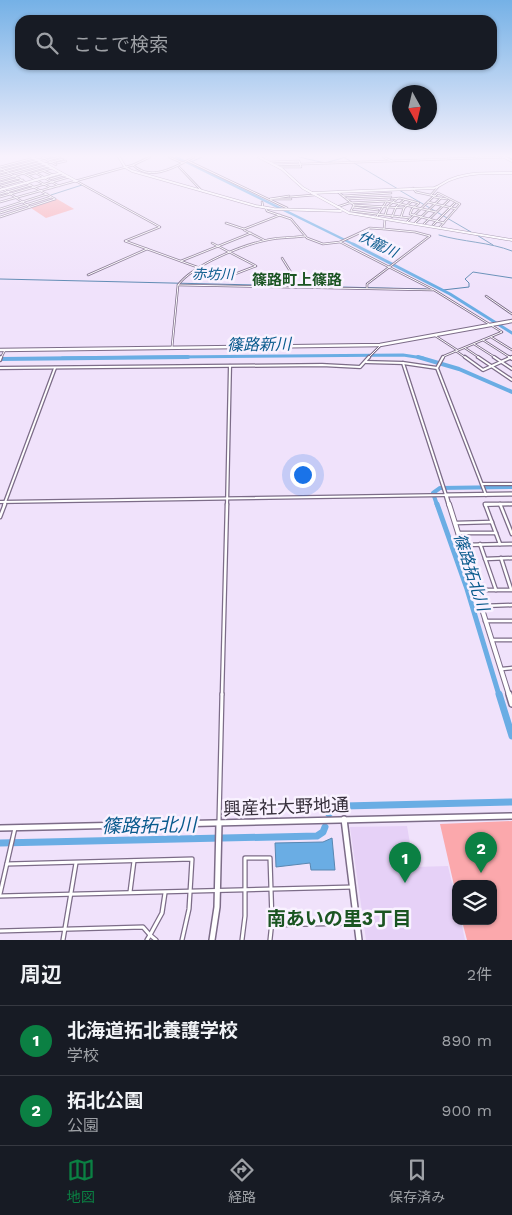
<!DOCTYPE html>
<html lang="ja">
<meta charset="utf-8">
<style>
body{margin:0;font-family:"Work Sans","Noto Sans JP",sans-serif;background:#242831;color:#f1f3f6}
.controls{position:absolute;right:15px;bottom:15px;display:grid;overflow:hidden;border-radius:10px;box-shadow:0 1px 4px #0004}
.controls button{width:45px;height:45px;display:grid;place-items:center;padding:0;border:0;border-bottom:1px solid #363941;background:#171b24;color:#f1f3f6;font:25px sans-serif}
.compass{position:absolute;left:392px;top:85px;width:45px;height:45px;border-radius:50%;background:#171b24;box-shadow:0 1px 4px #0004;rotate:172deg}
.you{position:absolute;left:302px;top:474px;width:18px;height:18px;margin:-12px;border:4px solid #fff;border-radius:50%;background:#1a73e8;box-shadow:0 0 0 8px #1a73e833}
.badge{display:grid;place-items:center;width:32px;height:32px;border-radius:50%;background:#0b8043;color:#fff;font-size:16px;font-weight:700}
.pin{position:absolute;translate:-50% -41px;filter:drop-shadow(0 1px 2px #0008)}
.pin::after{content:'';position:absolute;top:26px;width:18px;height:15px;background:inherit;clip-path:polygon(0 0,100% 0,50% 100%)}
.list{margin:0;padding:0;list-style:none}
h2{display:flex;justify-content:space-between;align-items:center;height:65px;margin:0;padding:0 20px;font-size:21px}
h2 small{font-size:16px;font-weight:400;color:#9ea1a6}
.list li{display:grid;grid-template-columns:32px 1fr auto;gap:15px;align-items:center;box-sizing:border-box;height:70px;padding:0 20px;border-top:1px solid #363941}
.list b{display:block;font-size:19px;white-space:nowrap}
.list p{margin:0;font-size:16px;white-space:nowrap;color:#9ea1a6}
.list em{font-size:16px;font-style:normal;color:#9ea1a6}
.icon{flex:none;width:28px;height:28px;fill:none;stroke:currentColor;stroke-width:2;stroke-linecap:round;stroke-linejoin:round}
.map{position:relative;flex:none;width:512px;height:940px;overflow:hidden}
.search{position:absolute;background:#171b24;box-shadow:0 1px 4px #0004;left:15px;right:15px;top:15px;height:55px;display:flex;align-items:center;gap:12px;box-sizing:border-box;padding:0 18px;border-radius:15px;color:#9ea1a6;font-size:19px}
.sheet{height:205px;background:#171b24}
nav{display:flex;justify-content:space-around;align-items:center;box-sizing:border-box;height:70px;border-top:1px solid #363941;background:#171b24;font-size:14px;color:#9ea1a6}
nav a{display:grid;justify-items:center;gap:2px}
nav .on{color:#0b8043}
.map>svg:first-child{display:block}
</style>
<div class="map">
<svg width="512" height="940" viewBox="0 0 512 940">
<rect width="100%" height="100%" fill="#f0e2fb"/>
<!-- built -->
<path fill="#e6d1f7" d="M407 826 414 867 448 866 456 900V921H461L465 940H366L350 827Z"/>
<!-- green -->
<g fill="#fba8ac">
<path d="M57 199 74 209 46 218 31 208Z"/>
<path d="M512 821V940H467L462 921H493V884H456V894L440 824Z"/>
</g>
<!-- water -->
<path fill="#6aade4" stroke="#5a87b1" d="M332 838 335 870H311L310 863 276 867 275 843 323 842Z"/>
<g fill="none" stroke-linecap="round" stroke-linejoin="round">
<!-- stream -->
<g stroke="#5a87b1" stroke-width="1">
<path d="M299 157 325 163 346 157"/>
<path d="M508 157 512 159"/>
<path d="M345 158 352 162"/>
<path d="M191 162 202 157"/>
<path d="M354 163 398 189"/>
<path d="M399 190 471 232"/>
<path d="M51 195 82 185"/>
<path d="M475 234 493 245"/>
<path d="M439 235C463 242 489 242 512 251"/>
<path d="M0 279 426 289"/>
<path d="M443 290 469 287V283L465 279 473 272 512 278"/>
</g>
<!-- river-far4 -->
<path stroke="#6aade4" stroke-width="2.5" d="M176 157 355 245"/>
<!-- river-far3 -->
<g stroke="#6aade4" stroke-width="3">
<path d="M353 244 450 294 512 333"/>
<path d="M62 358 403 355 423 358"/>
</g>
<!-- river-far2 -->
<g stroke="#6aade4" stroke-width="4">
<path d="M418 357 459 369 512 392"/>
<path d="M0 359 188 357"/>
<path d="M437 505 433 493 440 488 512 487"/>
</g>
<!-- river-far1 -->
<path stroke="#6aade4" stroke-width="5" d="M437 504 467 589 499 695"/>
<!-- river -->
<g stroke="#6aade4" stroke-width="7">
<path d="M499 694 512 736"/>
<path d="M329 814 336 807 344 806 512 802"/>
<path d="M0 843 317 836 323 832 325 827"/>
</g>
<defs>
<g id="street-far3">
<path d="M42 157 56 165"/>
<path d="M169 157 183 163"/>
<path d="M383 157 392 161"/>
<path d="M48 160 60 157"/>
<path d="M188 161 287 208"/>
<path d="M271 162 299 161 300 164"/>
<path d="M57 163 66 161"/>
<path d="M133 165 150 157"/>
<path d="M275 165 505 157"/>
<path d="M0 167 34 158"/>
<path d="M179 167 202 191"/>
<path d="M280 167H301L300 164"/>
<path d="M0 168 55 199"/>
<path d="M0 170 50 157"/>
<path d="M44 171 53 175"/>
<path d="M0 173 41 162"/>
<path d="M23 173 51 188"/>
<path d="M36 173 59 186"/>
<path d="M28 175 52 168"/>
<path d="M0 176 63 159"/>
<path d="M50 179 64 175"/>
<path d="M0 180 48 166"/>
<path d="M76 181 160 227 125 241 208 271 222 279 256 266 212 243"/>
<path d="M0 183 19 178"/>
<path d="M1 186 23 180"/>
<path d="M0 187 30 207"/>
<path d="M413 188 416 192 435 196 438 193 460 204 440 227"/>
<path d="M338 192 354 205 351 211"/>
<path d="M0 194 31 185"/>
<path d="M431 195 438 187"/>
<path d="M289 196 270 199H291"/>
<path d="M343 196 391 193"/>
<path d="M0 197 69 177"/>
<path d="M290 197 314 195"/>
<path d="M434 197 447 199"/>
<path d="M347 199 391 197"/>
<path d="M391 199 400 198 419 203 412 209 410 214 444 223"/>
<path d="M387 201 436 212"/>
<path d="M0 202 133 165C151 182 175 167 194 157"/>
<path d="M262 202 263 207"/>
<path d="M428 202 456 209"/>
<path d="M354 205 404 208"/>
<path d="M265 207 267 211 291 219 307 238 323 244 340 242 370 228 384 229 385 219"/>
<path d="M337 207 349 203 387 201"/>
<path d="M353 207 378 210"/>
<path d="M0 209 47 194"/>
<path d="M351 211 410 218"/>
<path d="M0 213 51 197"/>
<path d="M385 215 388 206 398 198"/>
<path d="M0 217 55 199"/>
<path d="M392 217 396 207 405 199"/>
<path d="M401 217 404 208 412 201"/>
<path d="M376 218 386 202"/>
<path d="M407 222 434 196"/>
<path d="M226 223 244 229 280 215"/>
<path d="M415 223 441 198"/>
<path d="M424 224 449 200"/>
<path d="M433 225 455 203"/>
<path d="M244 230 264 240"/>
<path d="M340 242 434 290 502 332 444 356 443 358"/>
<path d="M181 261 251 233"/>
<path d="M88 275 147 249"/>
<path d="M178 285 433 290"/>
<path d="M279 287V284L292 274 282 258"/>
<path d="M367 288V284L430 236 415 232 384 229"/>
<path d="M486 296 512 314"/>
<path d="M434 335 457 350"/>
<path d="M491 337 512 350"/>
<path d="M483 340 511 358"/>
<path d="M474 344 496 358"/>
<path d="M172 347 178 285C193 265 242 245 267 240 279 237 292 238 305 236"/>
<path d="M465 348 480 358"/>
<path d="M456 351 466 358"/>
<path d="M1 358 5 350"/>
<path d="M368 358 380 346"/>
<path d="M509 358 512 357"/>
</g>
<g id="street-far2">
<path d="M443 357 437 368 486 495"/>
<path d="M465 357 483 370 512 357"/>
<path d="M478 357 512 380"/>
<path d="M494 357 512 369"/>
<path d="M509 357 512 359"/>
<path d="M0 360 1 357"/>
<path d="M366 362 403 363 437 368"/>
<path d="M0 368 322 365 360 367 369 357"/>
<path d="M482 484H512"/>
<path d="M0 502 446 495 403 363"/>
<path d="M4 505 55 368"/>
<path d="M227 505 230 366"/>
<path d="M485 505 512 504"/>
</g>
<g id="street-far1">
<path d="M500 504 512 534"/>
<path d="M0 517 5 504"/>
<path d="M456 523 492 522"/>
<path d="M458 533H496"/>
<path d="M480 544 496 590"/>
<path d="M500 544 485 504H512"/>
<path d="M463 545 512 544"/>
<path d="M501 558 511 589"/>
<path d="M485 559 512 558"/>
<path d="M478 590H512"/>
<path d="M482 606 512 605"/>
<path d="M485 621H512"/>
<path d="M492 640H512"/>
<path d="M502 669 512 668"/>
<path d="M222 695 227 504"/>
</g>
<g id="street">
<path d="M219 821 222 694"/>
<path d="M7 864 192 859 189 909 182 940"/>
<path d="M130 892 134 861"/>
<path d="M0 894 15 828"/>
<path d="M0 896 353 887"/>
<path d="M272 925 355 923"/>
<path d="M0 931 143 927 150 935 147 940"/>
<path d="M63 940 76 863"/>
<path d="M156 940 150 935 162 913 165 893"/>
<path d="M242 940 245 916V858H270L272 921 270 940"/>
</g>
<g id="secondary-far4">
<path d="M32 157 76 181"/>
<path d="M119 157 125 167 132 171 256 206 274 209 341 211"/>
<path d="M259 157 282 169 303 188 349 213 512 240"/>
<path d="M504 157 512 161"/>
<path d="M0 190 61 173"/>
<path d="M312 193 434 188C441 186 445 181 452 179 471 172 492 173 512 173"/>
</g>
<path id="secondary-far3" d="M0 350 380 345 512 321"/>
<path id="secondary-far2" d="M449 505 446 495 512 494"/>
<path id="secondary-far1" d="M449 504 509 695"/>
<g id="secondary">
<path d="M509 694 512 704"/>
<path d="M344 819 359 940"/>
<path d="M0 828 512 816"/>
<path d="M212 940 217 907 219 823"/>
</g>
</defs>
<!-- street-far3 casing -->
<use href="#street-far3" stroke="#7c6c88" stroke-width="2.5"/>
<!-- street-far2 casing -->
<use href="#street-far2" stroke="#7c6c88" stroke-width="4.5"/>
<!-- street-far1 casing -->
<use href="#street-far1" stroke="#7c6c88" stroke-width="5"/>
<!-- street casing -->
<use href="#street" stroke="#7c6c88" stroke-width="5.5"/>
<!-- secondary-far4 casing -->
<use href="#secondary-far4" stroke="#7c6c88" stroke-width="3"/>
<!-- secondary-far3 casing -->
<use href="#secondary-far3" stroke="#7c6c88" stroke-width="4.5"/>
<!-- secondary-far2 casing -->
<use href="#secondary-far2" stroke="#7c6c88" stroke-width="5.5"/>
<!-- secondary-far1 casing -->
<use href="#secondary-far1" stroke="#7c6c88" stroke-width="6"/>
<!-- secondary casing -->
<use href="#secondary" stroke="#7c6c88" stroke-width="8"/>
<!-- street-far3 -->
<use href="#street-far3" stroke="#fff" stroke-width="1"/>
<!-- street-far2 -->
<use href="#street-far2" stroke="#fff" stroke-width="2"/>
<!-- street-far1 -->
<use href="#street-far1" stroke="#fff" stroke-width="2.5"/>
<!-- street -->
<use href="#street" stroke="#fff" stroke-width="3"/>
<!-- secondary-far4 -->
<use href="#secondary-far4" stroke="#fff" stroke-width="2"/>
<!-- secondary-far3 -->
<use href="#secondary-far3" stroke="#fff" stroke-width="2.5"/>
<!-- secondary-far2 -->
<use href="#secondary-far2" stroke="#fff" stroke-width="3"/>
<!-- secondary-far1 -->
<use href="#secondary-far1" stroke="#fff" stroke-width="4"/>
<!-- secondary -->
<use href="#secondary" stroke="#fff" stroke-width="5"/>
</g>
<!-- sky -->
<linearGradient id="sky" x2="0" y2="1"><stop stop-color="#75b1e6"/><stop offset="0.54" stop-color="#f8f2fd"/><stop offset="1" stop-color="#f8f2fd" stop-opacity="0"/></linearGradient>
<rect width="512" height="289" fill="url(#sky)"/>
<g text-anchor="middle" stroke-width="5" stroke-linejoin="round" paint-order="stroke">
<!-- far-water labels -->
<g font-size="14" font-style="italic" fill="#095a8d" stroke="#f9f2ff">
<text transform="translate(378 244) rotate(26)" y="5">伏籠川</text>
<text transform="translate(213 274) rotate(1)" y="5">赤坊川</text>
</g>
<!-- far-quarter labels -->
<g font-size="15" font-weight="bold" fill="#1b5522" stroke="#f9f2ff">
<text x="297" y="285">篠路町上篠路</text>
</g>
<!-- water labels -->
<g font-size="16" font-style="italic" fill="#095a8d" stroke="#f9f2ff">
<text transform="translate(259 344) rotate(-1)" y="6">篠路新川</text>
<text transform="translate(472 572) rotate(72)" y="6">篠路拓北川</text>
</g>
<!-- near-street labels -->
<g font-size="18" fill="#362f3b" stroke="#f9f2ff">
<text transform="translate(286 807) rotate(-2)" y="6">興産社大野地通</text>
</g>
<!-- near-water labels -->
<g font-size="19" font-style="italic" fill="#095a8d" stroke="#f9f2ff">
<text transform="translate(149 825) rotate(-1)" y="7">篠路拓北川</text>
</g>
<!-- near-neighbourhood labels -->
<g font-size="19" font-weight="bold" fill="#1b5522" stroke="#f9f2ff">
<text x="339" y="925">南あいの里3丁目</text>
</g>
</g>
</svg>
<div class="controls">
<button><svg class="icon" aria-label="layers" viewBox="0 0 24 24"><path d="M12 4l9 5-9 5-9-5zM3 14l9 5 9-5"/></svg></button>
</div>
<svg class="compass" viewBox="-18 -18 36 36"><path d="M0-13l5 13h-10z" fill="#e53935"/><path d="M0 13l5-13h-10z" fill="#9ea1a6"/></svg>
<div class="you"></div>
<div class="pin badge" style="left:405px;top:883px">1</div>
<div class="pin badge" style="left:481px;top:873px">2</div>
<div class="search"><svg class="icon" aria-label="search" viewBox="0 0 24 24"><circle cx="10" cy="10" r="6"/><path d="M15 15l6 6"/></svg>ここで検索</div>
</div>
<section class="sheet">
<h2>周辺<small>2件</small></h2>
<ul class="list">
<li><span class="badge">1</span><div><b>北海道拓北養護学校</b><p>学校</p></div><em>890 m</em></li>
<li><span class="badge">2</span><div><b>拓北公園</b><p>公園</p></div><em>900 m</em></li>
</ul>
</section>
<nav>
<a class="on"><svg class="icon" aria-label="map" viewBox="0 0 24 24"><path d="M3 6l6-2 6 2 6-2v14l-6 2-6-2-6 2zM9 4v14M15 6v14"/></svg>地図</a>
<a><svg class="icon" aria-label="directions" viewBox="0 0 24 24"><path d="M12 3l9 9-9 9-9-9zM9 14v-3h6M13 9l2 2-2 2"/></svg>経路</a>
<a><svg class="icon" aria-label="saved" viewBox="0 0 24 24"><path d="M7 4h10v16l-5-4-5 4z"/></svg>保存済み</a>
</nav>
